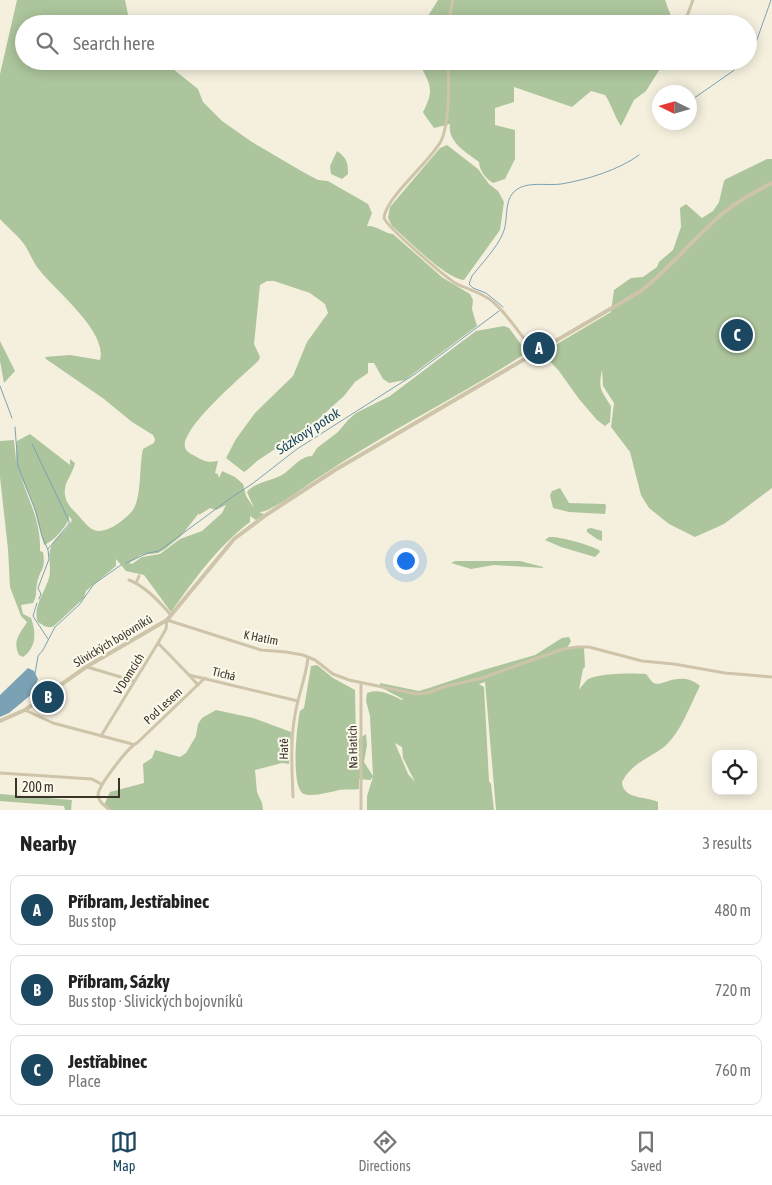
<!DOCTYPE html>
<meta charset="utf-8">
<style>
body{margin:0;font-family:"Asap Condensed",sans-serif;background:#f6f6f6;color:#222}
.controls{position:absolute;right:15px;bottom:15px;display:grid;overflow:hidden;border-radius:10px;box-shadow:0 2px 12px #0003}
.controls button{width:45px;height:45px;display:grid;place-items:center;padding:0;border:0;border-bottom:1px solid #e0e0e0;background:#fff;color:#222;font:25px sans-serif}
.compass{position:absolute;left:652px;top:85px;width:45px;height:45px;border-radius:50%;background:#fff;box-shadow:0 2px 12px #0003;rotate:275deg}
.scale{position:absolute;left:15px;bottom:12px;width:105px;box-sizing:border-box;padding-left:5px;border:2px solid #3b3429;border-top:0;font-size:14px;line-height:18px;white-space:nowrap;color:#3b3429;-webkit-text-stroke:4px #fbf9eb;paint-order:stroke}
.you{position:absolute;left:405px;top:560px;width:18px;height:18px;margin:-12px;border:4px solid #fff;border-radius:50%;background:#1a73e8;box-shadow:0 0 0 8px #1a73e833}
.badge{display:grid;place-items:center;width:32px;height:32px;border-radius:50%;background:#1b4860;color:#fff;font-size:16px;font-weight:700}
.pin{position:absolute;translate:-50% -50%;border:2px solid #fff;box-shadow:0 1px 5px #0006}
.list{margin:0;padding:0;list-style:none}
h2{display:flex;justify-content:space-between;align-items:center;height:65px;margin:0;padding:0 20px;font-size:21px}
h2 small{font-size:16px;font-weight:400;color:#767676}
.list li{display:grid;grid-template-columns:32px 1fr auto;gap:15px;align-items:center;box-sizing:border-box;height:70px;margin:0 10px 10px;padding:0 10px;border:1px solid #e0e0e0;border-radius:10px}
.list b{display:block;font-size:19px;white-space:nowrap}
.list p{margin:0;font-size:16px;white-space:nowrap;color:#767676}
.list em{font-size:16px;font-style:normal;color:#767676}
.icon{flex:none;width:28px;height:28px;fill:none;stroke:currentColor;stroke-width:2;stroke-linecap:round;stroke-linejoin:round}
.map{position:relative;flex:none;width:772px;height:810px;overflow:hidden}
.search{position:absolute;background:#fff;box-shadow:0 2px 12px #0003;left:15px;right:15px;top:15px;height:55px;display:flex;align-items:center;gap:12px;box-sizing:border-box;padding:0 18px;border-radius:28px;color:#767676;font-size:19px}
.sheet{height:305px;background:#fff}
nav{display:flex;justify-content:space-around;align-items:center;box-sizing:border-box;height:70px;border-top:1px solid #e0e0e0;background:#fff;font-size:14px;color:#767676}
nav a{display:grid;justify-items:center;gap:2px}
nav .on{color:#1b4860}
.map>svg:first-child{display:block}
</style>
<div class="map">
<svg width="772" height="810" viewBox="0 0 772 810">
<rect width="100%" height="100%" fill="#f5f0de"/>
<!-- green -->
<g fill="#acc59c" fill-rule="evenodd">
<path d="M17 0H125L130 24H24V61H163L198 89 203 102 222 121 252 142 303 172 318 180 328 181 368 204 372 213 367 226C377 225 383 233 393 234L443 278 470 294 473 300 472 309 477 326 405 380 389 383 383 379 374 363H368V373L355 382 344 396 313 424 257 461 247 470 244 472 226 458 236 439 255 413 293 376 307 342 328 313 325 304 310 293 274 281H267L260 285 254 344 260 357 259 360C245 374 181 427 185 447 186 451 189 453 193 455 204 461 206 463 218 461L215 473 218 474 219 478 222 471 235 477 243 484 246 496 254 508 247 492C255 482 271 481 282 475 292 469 300 456 312 456L317 448 338 432 348 420 356 413 390 396 476 331 504 326 509 328 523 347V355C457 398 386 432 321 476 309 483 271 513 259 512L264 514 256 520 250 516V522C218 546 194 580 171 612L144 575 126 571 116 559V566L86 591 84 598 54 626C48 629 44 626 38 622 32 608 45 592 49 578 52 568 47 557 51 547 56 536 67 531 72 520L69 516C69 525 53 542 44 545L33 504 21 477C30 504 41 522 40 551L43 552C46 571 40 568 37 584 35 593 38 594 33 603L21 605 23 614 31 618C36 632 37 647 23 657L19 655C12 640 20 634 27 622L21 616 10 587 8 549 0 477V441L14 440 16 460 17 441 30 434 70 465V459L75 463C73 474 63 483 65 495 66 503 72 509 77 514 82 519 87 527 94 530 106 535 126 519 133 510 142 496 139 466 143 449L154 443 155 439 153 435 132 422 104 399 46 359 45 357 70 355 100 360C108 331 53 289 37 267 33 261 30 254 26 247 20 237 8 228 0 219V74ZM226 505 222 513 202 531 180 539 160 554 142 557 132 564 129 563 141 555 158 553 165 549 181 536 199 513V515L210 508 216 510Z"/>
<path d="M438 0H665L674 24H426L428 16Z"/>
<path d="M418 61H665L646 91 634 100 621 126C614 116 612 105 605 95L591 91 572 107 514 87V102L495 108V125L515 130V159L505 179 493 183C486 179 479 170 479 162 467 153 447 142 450 124L434 128 424 114 423 112C436 88 429 83 418 61Z"/>
<path d="M447 145 478 169 489 184 498 191 504 202 500 230 464 280C446 279 407 239 392 226L388 218 390 207 440 148Z"/>
<path d="M337 151C347 158 348 163 348 174L342 179 331 174 330 166Z"/>
<path d="M767 159H772V488L724 524 695 537 669 524 649 508 641 495 630 452 611 427 614 403 603 386 602 370C598 389 601 390 611 406L610 422 605 426 597 420 579 399 559 371 542 353 611 312 614 290 631 278 643 277 657 267 659 262 673 250 681 227 680 208 686 204 702 218 713 211 719 202 724 181 726 179Z"/>
<path d="M0 341 15 371 4 383 0 361Z"/>
<path d="M560 488 569 503 605 504 606 506 605 514 569 512 553 508 550 495 552 491Z"/>
<path d="M591 528 602 531V541L597 539 587 532V529Z"/>
<path d="M549 537C559 536 590 545 599 550L600 552 595 557 561 547 545 540Z"/>
<path d="M455 561H520L543 567V568L494 565 471 569 451 563Z"/>
<path d="M569 637 571 641 567 648 584 647 585 667 583 669 579 690C581 687 584 683 587 680 597 673 633 673 646 674 649 677 651 682 654 683 661 688 680 669 700 686 689 707 682 731 664 747 648 759 632 763 622 782 623 800 647 796 658 802V810H496L485 682 479 684 484 687 489 781 491 784 494 810H367V796L373 777 370 780 359 779V789C353 790 345 789 339 790 331 792 312 797 304 794 290 788 297 724 300 711L304 708 311 666 317 665 333 678 355 690 356 741 366 734 367 745 364 762 373 776 370 716 366 701 367 693C379 688 391 695 402 700L403 699 380 687V683L419 691 429 688 483 670 535 655 562 638ZM395 743 402 747 403 758 415 782 408 774Z"/>
<path d="M216 710 253 718 291 732 289 764 282 763 255 770 257 792 262 803 263 810H111L104 805 110 792 144 783 143 764 152 758 155 750 180 757 186 753 196 736 198 724 202 718Z"/>
<path d="M0 794 72 800 71 810H65L64 806 0 801Z"/>
</g>
<!-- water -->
<path fill="#7ba2b4" d="M28 668 34 671 38 679 32 694 9 713 0 717V695Z"/>
<g fill="none" stroke-linecap="round" stroke-linejoin="round">
<!-- stream -->
<g stroke="#7ba2b4" stroke-width="1">
<path d="M748 55 755 45 771 0"/>
<path d="M690 101 733 71 743 61"/>
<path d="M503 307 486 293 473 288 469 284 472 276C482 263 497 248 503 233 509 219 503 200 516 190 527 181 548 186 561 184 586 180 619 170 639 155"/>
<path d="M0 386 12 418"/>
<path d="M15 427 18 466 36 512 42 536 48 550 49 559 38 588 41 594 39 599"/>
<path d="M32 444 69 521V524L48 549"/>
<path d="M126 563 148 553 159 551 232 497 252 484 297 449 415 374 499 311"/>
<path d="M37 603 33 616 48 639"/>
<path d="M35 674 38 656 43 650 55 627 79 605 94 584 121 565"/>
</g>
<!-- minor -->
<g stroke="#cec4a9" stroke-width="3">
<path d="M448 24 453 0"/>
<path d="M683 24 687 16 693 0"/>
<path d="M448 61C449 83 450 122 441 141 430 162 385 198 384 218 389 229 443 275 455 283 468 290 482 292 493 302 510 316 520 337 536 352"/>
<path d="M129 580C145 586 160 602 171 615"/>
<path d="M136 583 139 576"/>
<path d="M158 643 189 675 298 701"/>
<path d="M87 667 134 681"/>
<path d="M189 675 198 685"/>
<path d="M361 684V810"/>
<path d="M25 710 53 723 132 744"/>
<path d="M101 736 158 643 166 629 167 620 261 650 286 652 303 655 315 660 333 674 349 680 416 694 427 693 447 686 482 678 563 649 577 647H589L642 661 674 664 725 673 772 677"/>
<path d="M0 773 92 779 101 784"/>
<path d="M293 797C292 770 290 741 295 715 298 695 306 677 308 658"/>
<path d="M110 810C105 806 99 803 98 795 98 786 129 746 137 743L205 678"/>
</g>
<!-- tertiary -->
<path stroke="#cec4a9" stroke-width="4" d="M0 721 25 710 86 667 167 620 234 539 266 515 335 470 641 291C670 268 694 238 722 214 737 201 755 192 772 183"/>
</g>
<g text-anchor="middle" stroke-width="4" stroke-linejoin="round" paint-order="stroke">
<!-- street labels -->
<g font-size="12" fill="#3b3429" stroke="#fbf9eb">
<text transform="translate(261 638) rotate(11)" y="4">K Hatím</text>
<text transform="translate(113 641) rotate(-31)" y="4">Slivických bojovníků</text>
<text transform="translate(129 674) rotate(-58)" y="4">V Domcích</text>
<text transform="translate(224 674) rotate(14)" y="4">Tichá</text>
<text transform="translate(163 706) rotate(-43)" y="4">Pod Lesem</text>
<text transform="translate(353 747) rotate(-91)" y="4">Na Hatích</text>
<text transform="translate(284 749) rotate(-89)" y="4">Hatě</text>
</g>
<!-- water labels -->
<g font-size="14" font-style="italic" fill="#1b4860" stroke="#fbf9eb">
<text transform="translate(308 431) rotate(-33)" y="5">Sázkový potok</text>
</g>
</g>
</svg>
<div class="controls">
<button><svg class="icon" aria-label="locate" viewBox="0 0 24 24"><circle cx="12" cy="12" r="6"/><path d="M12 2v4M12 18v4M2 12h4M18 12h4"/></svg></button>
</div>
<svg class="compass" viewBox="-18 -18 36 36"><path d="M0-13l5 13h-10z" fill="#e53935"/><path d="M0 13l5-13h-10z" fill="#767676"/></svg>
<div class="scale">200 m</div>
<div class="you"></div>
<div class="pin badge" style="left:539px;top:348px">A</div>
<div class="pin badge" style="left:48px;top:697px">B</div>
<div class="pin badge" style="left:737px;top:335px">C</div>
<div class="search"><svg class="icon" aria-label="search" viewBox="0 0 24 24"><circle cx="10" cy="10" r="6"/><path d="M15 15l6 6"/></svg>Search here</div>
</div>
<section class="sheet">
<h2>Nearby<small>3 results</small></h2>
<ul class="list">
<li><span class="badge">A</span><div><b>Příbram, Jestřabinec</b><p>Bus stop</p></div><em>480 m</em></li>
<li><span class="badge">B</span><div><b>Příbram, Sázky</b><p>Bus stop · Slivických bojovníků</p></div><em>720 m</em></li>
<li><span class="badge">C</span><div><b>Jestřabinec</b><p>Place</p></div><em>760 m</em></li>
</ul>
</section>
<nav>
<a class="on"><svg class="icon" aria-label="map" viewBox="0 0 24 24"><path d="M3 6l6-2 6 2 6-2v14l-6 2-6-2-6 2zM9 4v14M15 6v14"/></svg>Map</a>
<a><svg class="icon" aria-label="directions" viewBox="0 0 24 24"><path d="M12 3l9 9-9 9-9-9zM9 14v-3h6M13 9l2 2-2 2"/></svg>Directions</a>
<a><svg class="icon" aria-label="saved" viewBox="0 0 24 24"><path d="M7 4h10v16l-5-4-5 4z"/></svg>Saved</a>
</nav>
